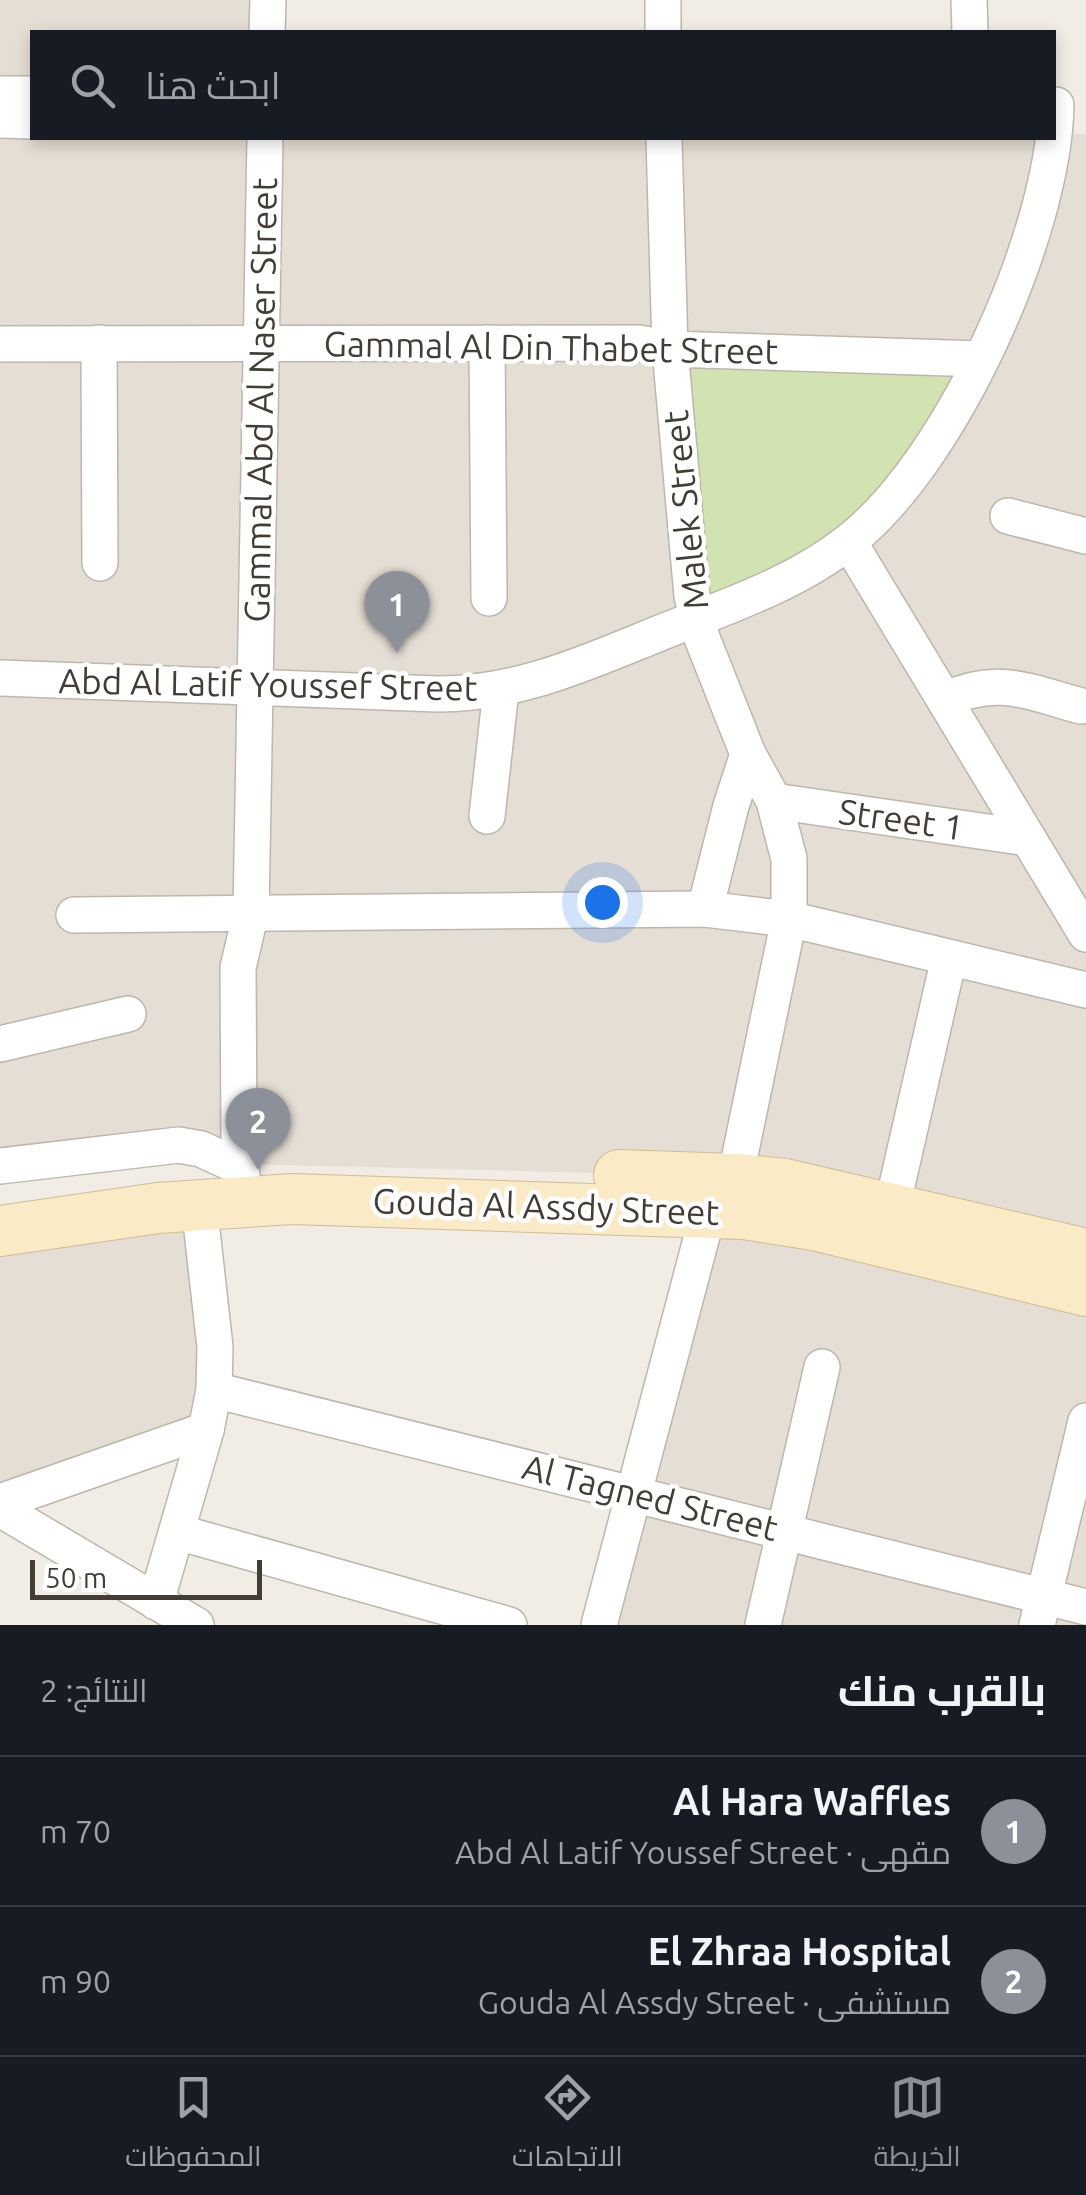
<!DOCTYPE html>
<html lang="ar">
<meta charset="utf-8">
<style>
body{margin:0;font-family:Ubuntu,Cairo,sans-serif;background:#20242c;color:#f1f3f6;direction:rtl}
.scale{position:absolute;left:30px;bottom:25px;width:232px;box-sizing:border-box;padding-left:10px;border:5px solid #433d35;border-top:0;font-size:28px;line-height:35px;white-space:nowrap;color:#433d35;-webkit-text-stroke:8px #fff;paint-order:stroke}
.you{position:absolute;left:602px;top:902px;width:35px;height:35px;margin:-25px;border:8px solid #fff;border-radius:50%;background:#1a73e8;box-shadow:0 0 0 15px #1a73e833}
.badge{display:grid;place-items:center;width:65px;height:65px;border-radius:50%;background:#8c9099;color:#fff;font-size:32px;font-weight:700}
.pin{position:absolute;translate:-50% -82px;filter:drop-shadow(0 2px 5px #0008)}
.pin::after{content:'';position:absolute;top:52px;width:35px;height:30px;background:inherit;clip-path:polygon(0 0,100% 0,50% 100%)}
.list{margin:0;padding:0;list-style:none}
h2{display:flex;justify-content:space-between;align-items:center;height:130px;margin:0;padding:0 40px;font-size:42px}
h2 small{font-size:32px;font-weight:400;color:#9ea1a6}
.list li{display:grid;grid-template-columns:65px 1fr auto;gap:30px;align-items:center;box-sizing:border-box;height:150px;padding:0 40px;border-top:2px solid #363941}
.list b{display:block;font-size:38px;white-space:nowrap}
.list p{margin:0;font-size:32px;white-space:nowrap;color:#9ea1a6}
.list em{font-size:32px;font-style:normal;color:#9ea1a6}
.icon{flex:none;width:55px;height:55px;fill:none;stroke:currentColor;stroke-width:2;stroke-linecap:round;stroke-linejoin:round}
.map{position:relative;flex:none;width:1086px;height:1625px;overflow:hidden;direction:ltr}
.search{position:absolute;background:#171b24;box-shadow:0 5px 15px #0003;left:30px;right:30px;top:30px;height:110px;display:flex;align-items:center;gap:25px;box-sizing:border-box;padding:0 35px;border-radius:0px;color:#9ea1a6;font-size:38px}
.sheet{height:430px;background:#171b24}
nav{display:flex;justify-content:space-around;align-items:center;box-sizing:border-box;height:140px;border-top:2px solid #363941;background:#171b24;font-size:28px;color:#9ea1a6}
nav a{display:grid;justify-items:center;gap:5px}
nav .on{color:#8c9099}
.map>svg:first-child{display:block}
</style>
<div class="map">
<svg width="1086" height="1625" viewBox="0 0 1086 1625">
<rect width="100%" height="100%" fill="#f1ede5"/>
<!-- residential -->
<g fill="#e5ded4">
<path d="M0 0H265L264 32H32V91L0 90Z"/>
<path d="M0 117 32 138H1054V134H1086V1253L756 1177 246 1164 168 1141 0 1163Z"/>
<path d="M198 1205 204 1428 0 1499V1233Z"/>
<path d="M709 1214 1086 1291V1625H601Z"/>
</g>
<!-- green -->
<path fill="#d0e3b0" d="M671 350 978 362 852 536 698 616Z"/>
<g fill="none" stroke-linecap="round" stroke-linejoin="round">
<defs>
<g id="minor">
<path d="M663 0V32"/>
<path d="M969 0 970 32"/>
<path d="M267 32 268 0"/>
<path d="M0 94H32"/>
<path d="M0 120 32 121"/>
<path d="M664 138 670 349 692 596 702 638 748 754 774 801 789 859V919L735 1179"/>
<path d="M99 343 100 563"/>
<path d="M487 343 489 598"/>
<path d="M0 344 639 343 670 349 981 359"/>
<path d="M1008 516 1086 536"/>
<path d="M849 542 1086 934"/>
<path d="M0 678 438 694C515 694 579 666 650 637 716 610 791 587 848 542 951 463 1054 233 1056 105"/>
<path d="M945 700C997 675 1029 692 1081 706"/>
<path d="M774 801 1028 838"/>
<path d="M487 816 501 690"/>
<path d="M705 909 731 806 748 754"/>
<path d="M74 915 705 909 789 919 1086 990"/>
<path d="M0 1044 128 1014"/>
<path d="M0 1166 179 1145 201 1149 240 1167"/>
<path d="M244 1201 239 1135 238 968 251 912 265 138"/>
<path d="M892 1207 949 958"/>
<path d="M214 1390 1086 1607"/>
<path d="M0 1502 206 1430"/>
<path d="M0 1509 196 1625"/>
<path d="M177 1532 509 1625"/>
<path d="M156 1602 206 1430 214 1390 215 1347 199 1204"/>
<path d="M599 1625 708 1213"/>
<path d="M763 1625 822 1367"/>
<path d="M1037 1625 1086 1421"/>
</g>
<g id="secondary">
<path d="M619 1175 735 1179 785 1184 1086 1254"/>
<path d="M0 1231 158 1208 292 1199 744 1214 814 1225 1086 1291"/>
</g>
</defs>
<!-- minor casing -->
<use href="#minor" stroke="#bfb6ab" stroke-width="38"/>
<!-- secondary casing -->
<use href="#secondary" stroke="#cebc97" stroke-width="52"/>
<!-- minor -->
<use href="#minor" stroke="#fff" stroke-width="35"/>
<!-- secondary -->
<use href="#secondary" stroke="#faeac6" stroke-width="50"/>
</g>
<g text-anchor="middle" stroke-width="9" stroke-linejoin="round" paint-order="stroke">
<!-- street labels -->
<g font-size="35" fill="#433d35" stroke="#fff">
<text transform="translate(551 348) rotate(1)" y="12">Gammal Al Din Thabet Street</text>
<text transform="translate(261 400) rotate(-89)" y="12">Gammal Abd Al Naser Street</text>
<text transform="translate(686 510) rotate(-96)" y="12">Malek Street</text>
<text transform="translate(268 685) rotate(1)" y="12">Abd Al Latif Youssef Street</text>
<text transform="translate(901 820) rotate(8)" y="12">Street 1</text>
<text transform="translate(546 1207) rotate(2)" y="12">Gouda Al Assdy Street</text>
<text transform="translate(650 1498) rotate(14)" y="12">Al Tagned Street</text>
</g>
</g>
</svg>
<div class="scale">50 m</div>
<div class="you"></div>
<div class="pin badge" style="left:397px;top:653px">1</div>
<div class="pin badge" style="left:258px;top:1170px">2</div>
<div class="search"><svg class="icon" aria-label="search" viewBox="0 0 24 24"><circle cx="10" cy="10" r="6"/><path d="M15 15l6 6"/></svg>ابحث هنا</div>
</div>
<section class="sheet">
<h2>بالقرب منك<small>النتائج: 2</small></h2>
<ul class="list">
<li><span class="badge">1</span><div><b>Al Hara Waffles</b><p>مقهى · Abd Al Latif Youssef Street</p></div><em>70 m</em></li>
<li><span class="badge">2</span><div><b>El Zhraa Hospital</b><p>مستشفى · Gouda Al Assdy Street</p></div><em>90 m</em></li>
</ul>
</section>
<nav>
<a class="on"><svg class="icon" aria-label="map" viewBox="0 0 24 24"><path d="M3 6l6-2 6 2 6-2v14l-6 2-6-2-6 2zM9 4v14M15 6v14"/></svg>الخريطة</a>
<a><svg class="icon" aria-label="directions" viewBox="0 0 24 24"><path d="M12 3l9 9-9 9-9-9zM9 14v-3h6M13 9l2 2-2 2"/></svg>الاتجاهات</a>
<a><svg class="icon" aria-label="saved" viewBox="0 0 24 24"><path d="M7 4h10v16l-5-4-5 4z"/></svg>المحفوظات</a>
</nav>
